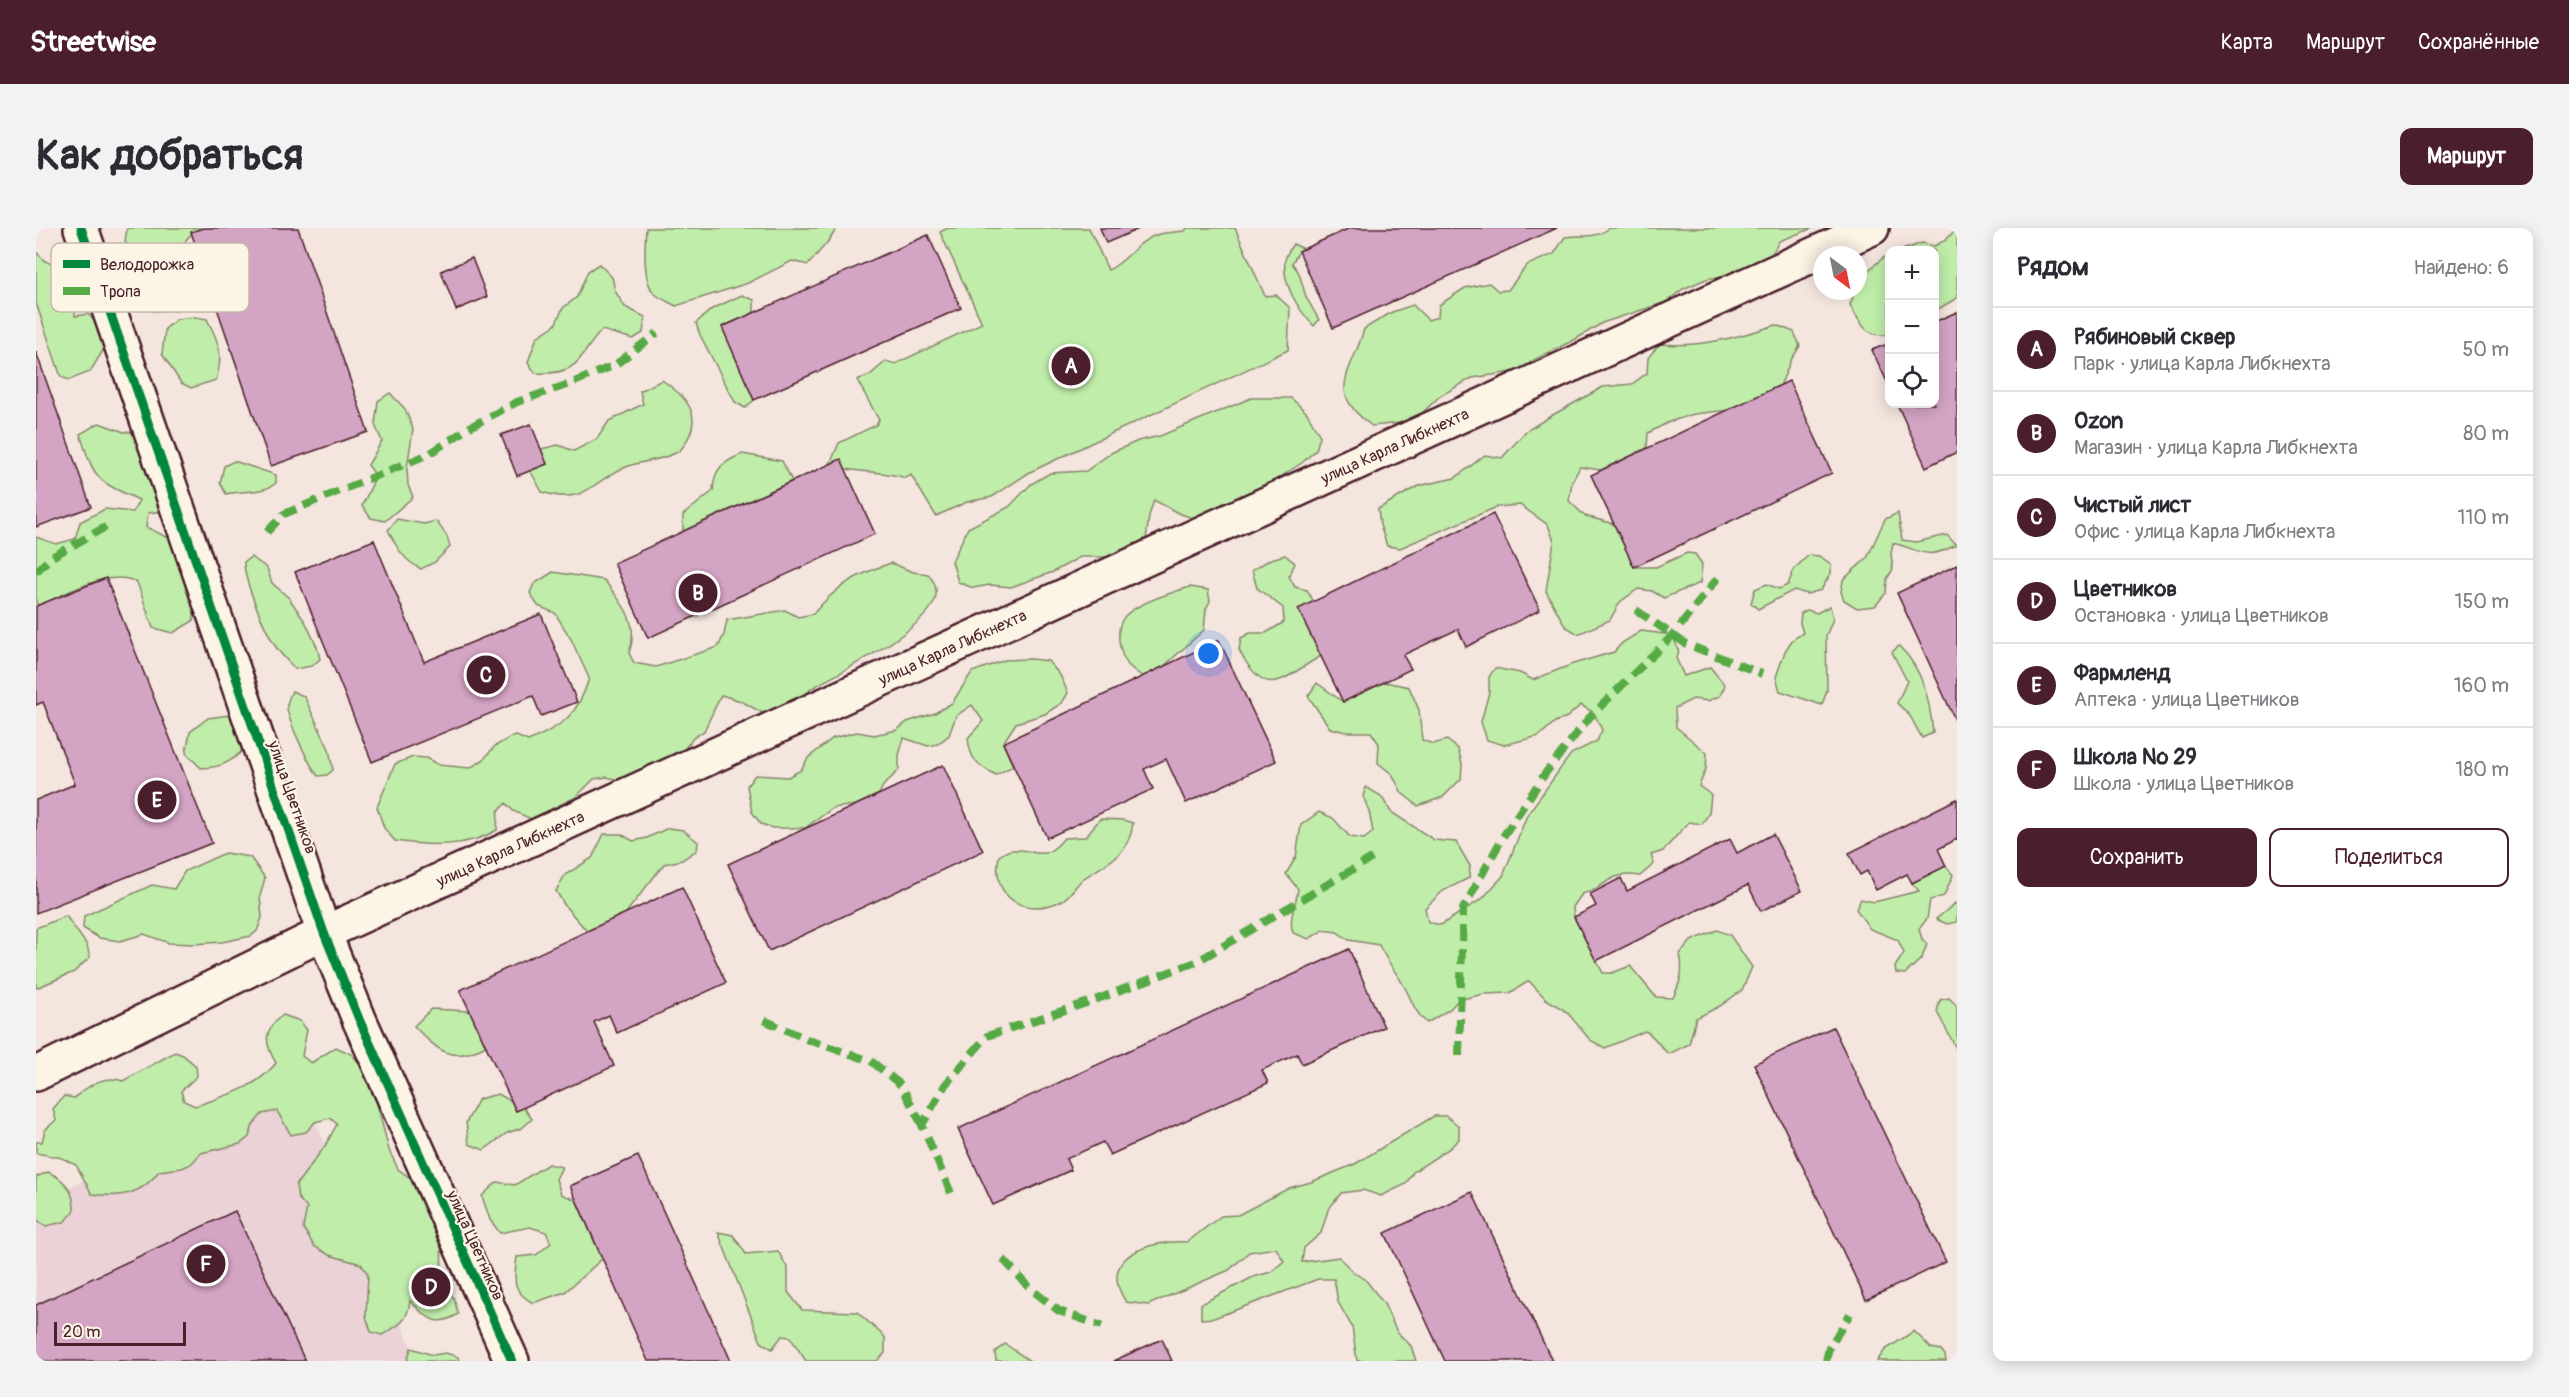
<!DOCTYPE html>
<html lang="ru">
<meta charset="utf-8">
<style>
body{margin:0;font-family:Pangolin,sans-serif;background:#f2f2f3;color:#2b2b33}
.controls{position:absolute;right:18px;top:18px;display:grid;overflow:hidden;border-radius:12px;box-shadow:0 3px 15px #0003}
.controls button{width:54px;height:54px;display:grid;place-items:center;padding:0;border:0;border-bottom:2px solid #e1e1e2;background:#fff;color:#2b2b33;font:30px sans-serif}
.compass{position:absolute;left:1777px;top:18px;width:54px;height:54px;border-radius:50%;background:#fff;box-shadow:0 3px 15px #0003;rotate:148deg}
.scale{position:absolute;left:18px;bottom:15px;width:132px;box-sizing:border-box;padding-left:6px;border:3px solid #4a1f2b;border-top:0;font-size:16px;line-height:21px;white-space:nowrap;color:#4a1f2b;-webkit-text-stroke:4px #fcf5e5;paint-order:stroke}
.you{position:absolute;left:1173px;top:426px;width:21px;height:21px;margin:-15px;border:4px solid #fff;border-radius:50%;background:#1a73e8;box-shadow:0 0 0 9px #1a73e833}
.badge{display:grid;place-items:center;width:39px;height:39px;border-radius:50%;background:#4a1f2b;color:#fff;font-size:20px;font-weight:700}
.pin{position:absolute;translate:-50% -50%;border:3px solid #fff;box-shadow:0 2px 6px #0006}
.list{margin:0;padding:0;list-style:none}
h2{display:flex;justify-content:space-between;align-items:center;height:78px;margin:0;padding:0 24px;font-size:26px}
h2 small{font-size:20px;font-weight:400;color:#7c7c81}
.list li{display:grid;grid-template-columns:39px 1fr auto;gap:18px;align-items:center;box-sizing:border-box;height:84px;padding:0 24px;border-top:2px solid #e1e1e2}
.list b{display:block;font-size:22px;white-space:nowrap}
.list p{margin:0;font-size:20px;white-space:nowrap;color:#7c7c81}
.list em{font-size:20px;font-style:normal;color:#7c7c81}
.actions{display:flex;gap:12px;padding:18px 24px}
.actions a{flex:1;padding:14px 0;border:2px solid #4a1f2b;border-radius:12px;text-align:center;font-size:21px;color:#4a1f2b}
.actions .main{background:#4a1f2b;color:#fff}
.icon{flex:none;width:33px;height:33px;fill:none;stroke:currentColor;stroke-width:2;stroke-linecap:round;stroke-linejoin:round}
.map{position:relative;flex:none;width:1921px;height:1133px;overflow:hidden;border-radius:12px}
header{display:flex;align-items:center;gap:36px;box-sizing:border-box;height:84px;padding:0 30px;background:#4a1f2b;color:#fff}
header strong{font-size:28px}
nav{display:flex;gap:33px;margin-inline-start:auto;font-size:21px}
.intro{display:flex;align-items:center;justify-content:space-between;box-sizing:border-box;height:144px;padding:0 36px}
h1{margin:0;font-size:42px}
.button{padding:15px 27px;border-radius:12px;background:#4a1f2b;color:#fff;font-size:21px;font-weight:700}
main{display:flex;gap:36px;padding:0 36px}
aside{flex:1;background:#fff;border-radius:12px;box-shadow:0 3px 15px #0003}
.map>svg:first-child{display:block}
</style>
<header>
<strong>Streetwise</strong>
<nav><a>Карта</a><a>Маршрут</a><a>Сохранённые</a></nav>
</header>
<div class="intro"><h1>Как добраться</h1><a class="button">Маршрут</a></div>
<main>
<div class="map">
<svg width="1921" height="1133" viewBox="0 0 1921 1133">
<rect width="100%" height="100%" fill="#f4e5de"/>
<filter id="ink" filterUnits="userSpaceOnUse"><feTurbulence type="fractalNoise" baseFrequency=".0167" numOctaves="2"/><feDisplacementMap in="SourceGraphic" scale="12" xChannelSelector="R" yChannelSelector="G"/><feConvolveMatrix kernelMatrix="1 2 1 2 8 2 1 2 1" color-interpolation-filters="sRGB"/></filter>
<g filter="url(#ink)">
<!-- built -->
<path fill="#ead2d6" d="M259 846 381 1133H0V976Z"/>
<!-- green -->
<g fill="#c0edaa" stroke="#85866a" stroke-width="1.5">
<path d="M91 0H168C131 13 155 37 155 60 155 65 153 70 153 74L140 82 117 83 105 60 102 29 89 14Z"/>
<path d="M610 0H801L794 11 772 37 756 33 712 55 640 78C633 74 625 71 619 66 606 54 609 17 610 0Z"/>
<path d="M912 0H1053L1072 42C1091 34 1100 14 1120 7 1128 4 1140 4 1149 3L1151 0H1199L1229 68 1240 67 1254 80 1252 122 994 244 956 269 931 274 900 288 875 247 870 250C844 241 820 247 794 236L803 215 840 197 843 192 821 152 834 147 850 133 859 136 946 95 904 4Z"/>
<path d="M1574 0H1777L1743 13 1733 32 1718 43 1670 51 1647 61 1630 74 1566 95 1540 111 1498 132 1483 143 1436 150 1404 168 1386 185 1364 195 1336 198C1288 163 1316 145 1328 101L1356 84 1377 77 1392 92 1402 89 1403 77 1429 60 1453 55 1462 63 1472 62 1491 37 1518 26 1529 9C1549 6 1556 12 1574 0Z"/>
<path d="M1921 0V70L1899 83 1898 22H1866L1886 15 1898 18 1910 12Z"/>
<path d="M1257 16 1268 21 1263 23 1256 35 1263 45 1270 69 1283 92 1278 98C1263 83 1246 56 1249 33 1249 28 1254 21 1257 16Z"/>
<path d="M0 24 9 33 34 45 44 60 40 73 39 88 52 86 67 103 69 119 54 144 33 152 25 149 0 75Z"/>
<path d="M1853 27V106C1831 111 1824 95 1814 77L1819 63H1822V51L1847 30Z"/>
<path d="M563 36 576 49 579 63 589 79 609 89 607 105 597 111 566 102C540 130 546 147 499 145L492 134 501 109 519 97 527 80 541 69 552 43Z"/>
<path d="M706 67 718 72V85L686 99 718 172 709 180 699 174 664 107 660 95 676 81Z"/>
<path d="M158 89 171 91C183 114 188 127 180 152L155 160 145 155 126 126 129 101 141 91Z"/>
<path d="M1740 97 1758 104 1764 118 1755 132 1744 158 1693 182 1658 186 1633 194 1612 205 1611 220 1565 242 1544 239 1536 254 1533 273 1549 288 1578 296 1598 339H1620L1651 325 1659 326 1666 336 1664 355 1628 370 1616 363 1602 361 1584 374 1574 392 1542 406 1529 398 1510 363 1518 313 1512 297 1484 277 1461 279 1364 320 1351 318 1344 297 1342 281 1382 258 1419 250 1449 227 1466 230 1490 203 1515 188 1567 159 1596 156 1611 145 1612 130 1623 116C1663 120 1702 109 1740 97Z"/>
<path d="M626 152C648 167 667 185 651 212 649 216 647 220 643 223 627 233 607 232 590 239 553 254 550 278 506 264L494 242 511 236 505 221 522 217 538 223 561 211 573 193 607 176 604 163Z"/>
<path d="M354 165 369 181 377 201 371 240 372 257 377 269 349 293 335 290 326 278 340 248 332 237 346 213 339 197 342 173Z"/>
<path d="M1215 170H1255L1271 185 1284 208 1280 222 1267 234 1234 256 1162 292 1142 285 1118 272 1113 288 1110 312 1086 329H1044L1017 344 975 359 954 357 937 360 922 354 916 333 932 300 973 279 995 256 1014 245 1050 243 1075 225 1102 213 1124 208Z"/>
<path d="M63 195 88 204H105L128 283 112 285 110 299 135 311 161 372 157 393 137 405 117 400 101 354C71 340 31 366 3 377L0 375V309L20 316 39 311 44 294 69 281 97 284 103 272C59 252 59 252 44 206Z"/>
<path d="M706 226 746 233 756 253 647 303V287L677 263C678 240 686 235 706 226Z"/>
<path d="M198 233 240 247V255C227 266 207 262 190 266L184 255 188 238Z"/>
<path d="M1862 285 1866 312 1880 314 1911 307 1920 317C1889 333 1888 323 1857 315L1855 326 1857 341 1851 351 1850 365 1839 378 1821 380 1808 372 1805 364 1807 352 1831 330 1849 291Z"/>
<path d="M361 291 388 296 400 293 411 308 414 319 399 334 385 341C367 332 361 320 352 302Z"/>
<path d="M1249 327 1259 335 1253 348 1259 359 1271 362 1278 374 1285 428C1246 450 1231 475 1203 422L1205 410 1214 405H1230L1248 394 1247 380 1221 360 1216 342 1235 331Z"/>
<path d="M1773 327 1783 328 1795 336V345L1785 362 1771 366 1758 362 1722 381 1715 375 1719 361 1731 356 1743 361 1752 357 1758 341Z"/>
<path d="M215 329 231 340 236 355 253 370 270 395 281 419 284 431 276 438 259 441C253 434 245 427 240 419 229 402 208 354 208 334Z"/>
<path d="M855 335 877 344 892 346C897 352 901 358 900 367 897 399 801 446 774 461L769 476 732 488 705 473 685 467 668 503 657 510 639 533 587 553 571 549 558 551 540 569 495 591 477 583 470 575 462 583 461 602C431 620 393 618 359 613L348 600 341 579 359 536 377 529 390 530 403 537 434 540 447 532 459 518 478 507 492 513C527 498 542 487 553 450L535 411 519 385 502 378 494 365 498 356 517 344 568 352C587 376 604 395 593 425L598 435 620 439 682 419 688 407 691 392 749 382 762 389 777 386C802 357 819 347 855 335Z"/>
<path d="M1154 359 1172 362 1174 373 1170 381 1168 402 1127 439 1107 449C1102 445 1096 441 1092 437 1083 425 1078 400 1089 388 1101 375 1137 364 1154 359Z"/>
<path d="M1794 378 1797 391 1790 408 1791 462 1786 477 1744 463 1740 449 1749 423 1756 412 1767 405 1764 395 1765 385 1771 382 1781 385Z"/>
<path d="M1605 403 1637 407 1643 425 1640 430 1648 448 1674 439 1689 457 1684 468 1672 473 1657 471 1639 480 1640 499 1671 525 1670 541 1663 558 1675 567 1673 585 1666 596 1653 594 1627 623 1615 627 1618 636 1604 648C1569 643 1573 660 1546 666L1537 679 1538 689 1567 745H1576L1594 738 1620 769 1637 770C1644 755 1648 743 1644 726L1655 713 1681 702 1694 707 1716 739 1706 762 1684 778 1660 790 1653 816 1633 826C1623 819 1620 808 1609 803L1569 820 1554 812 1531 784 1510 771 1493 753 1474 765 1448 766 1422 772 1414 781 1391 795C1378 784 1376 772 1368 758 1360 744 1350 732 1343 717L1313 712 1301 704 1287 702 1273 711 1257 705C1252 689 1260 678 1262 661L1250 646 1260 629 1265 597 1283 584 1297 590 1314 609 1328 611 1337 604 1333 583 1327 568 1330 559 1345 568 1355 584 1398 612 1420 614 1434 638 1433 650 1407 663 1389 680 1392 694 1405 697 1446 671 1467 648 1491 587 1535 526 1561 513 1566 502 1558 485 1545 477 1531 489 1519 494 1503 508 1468 517 1451 512 1445 494 1453 464V449L1459 440 1484 445 1497 452 1537 436 1578 424 1586 415Z"/>
<path d="M1863 418C1887 441 1894 473 1897 505L1886 510 1874 488 1861 475 1871 453 1856 424Z"/>
<path d="M995 431 1012 433 1024 447 1032 465 1026 475 1009 486 980 495 967 515 977 538 960 547C941 537 934 532 932 510L947 493 936 477 920 488 913 507 902 516 892 518 868 510 863 527V542L847 558 843 566 820 577 797 580 769 600H737L725 596 716 584 711 558 719 547 752 549 765 542 772 530 797 510 821 504 838 507 861 502 871 494 899 485 916 475 936 444 969 432Z"/>
<path d="M1349 454 1373 459 1383 482 1386 512 1397 516 1411 512 1422 521 1426 536 1425 551 1407 569 1382 578 1366 565 1356 546 1342 535 1343 516 1335 504H1310L1294 500 1272 468 1281 455 1307 474Z"/>
<path d="M256 463 268 468 293 521 297 542 291 547 282 548C273 536 250 490 251 477 252 472 254 467 256 463Z"/>
<path d="M194 487 211 497 214 514C200 531 188 540 165 540L150 525 154 504 172 490Z"/>
<path d="M1064 591 1087 592 1097 595C1093 628 1073 633 1048 650 1040 656 1034 669 1025 673 989 690 954 670 963 628 966 626 972 622 976 622 1000 620 1006 637 1028 610L1049 609Z"/>
<path d="M632 600 647 602 662 614 661 622 646 632 628 636 590 685 551 703 529 678 520 663 529 647 556 630 568 606H585L597 613 611 610Z"/>
<path d="M189 625 214 629 229 650 224 668 226 690 221 703 215 708 186 714 157 716 133 715 108 706 84 713 63 710 47 700 48 688 116 657 138 661 149 643Z"/>
<path d="M1910 638 1917 647 1908 668 1894 672 1891 691 1883 701 1886 711 1891 716 1886 730 1869 746 1860 745 1859 739 1868 725 1862 712 1834 701 1820 681 1825 671 1838 674 1883 663 1876 655Z"/>
<path d="M1921 674V694L1911 696 1900 691Z"/>
<path d="M30 688 51 717 54 729 38 744 0 760V700Z"/>
<path d="M1913 770 1921 778V822L1901 784 1904 772Z"/>
<path d="M395 781 434 783 450 818C416 836 403 824 378 798Z"/>
<path d="M247 787 264 793 271 802 266 828 275 835 300 819 315 826 333 845 353 922 362 941 377 952 405 1004 406 1055 418 1070 422 1086C399 1101 391 1089 374 1073 371 1095 364 1096 346 1107L335 1104 330 1088 332 1046 325 1036 293 1027 278 1018 267 1000 271 980 262 970 260 957 289 918 301 896 294 890 279 894 270 904 255 907 241 883 226 886 217 897 213 909 204 916 165 925 155 936 146 940 123 943C106 967 84 970 56 966L40 937 26 930 0 925V914H6L9 902 20 892 17 881 28 868 38 870C52 858 68 846 87 853L139 824 147 827 160 838 161 848 145 863 148 873 159 878C188 868 220 861 240 835 228 815 227 801 247 787Z"/>
<path d="M462 866 475 873 480 883 488 880 496 891 486 900 471 905 448 922 433 916 430 895 443 871Z"/>
<path d="M1398 888H1410L1423 898V911L1414 920 1377 944 1370 956 1345 968 1327 962 1305 965 1292 982 1285 1005 1268 1020 1266 1034 1303 1029 1318 1045 1329 1051 1348 1076 1361 1104 1375 1118 1380 1133H1321L1316 1099 1302 1074 1298 1051H1282L1178 1090 1165 1091V1076L1217 1049 1235 1044 1248 1033 1240 1020 1213 1024 1193 1042 1112 1077 1090 1074C1059 1028 1115 1012 1151 1014L1185 988 1202 987 1253 960 1275 954 1319 936Z"/>
<path d="M512 936 526 939 520 951 525 966 540 972 566 1031 529 1064 497 1075C475 1063 478 1051 481 1029L500 1027 515 1015 510 1004 494 999 464 1005 454 992 446 968 461 954 479 957Z"/>
<path d="M12 944C30 952 39 964 38 984L28 994 10 998 0 991V949Z"/>
<path d="M682 1004 697 1007 710 1026 742 1023 752 1041V1064L766 1082 821 1084 849 1109V1125L841 1133H770L754 1109 746 1108 736 1121 725 1114Z"/>
<path d="M1878 1103 1895 1120 1905 1122 1909 1127 1910 1133H1841L1849 1122Z"/>
<path d="M969 1116 994 1133H960L959 1124Z"/>
<path d="M375 1120 397 1127 410 1125 422 1129 423 1133H371Z"/>
</g>
<!-- building -->
<g fill="#d4a4c4" stroke="#4a1f2b" stroke-width="1.5">
<path d="M168 0H262L332 204 235 238 155 4Z"/>
<path d="M1064 0H1105L1070 15Z"/>
<path d="M1314 0H1521L1297 100 1263 23Z"/>
<path d="M892 7 925 80 718 172 686 99Z"/>
<path d="M436 30 451 69 420 82 405 43Z"/>
<path d="M1921 84V224L1890 239 1861 176H1898V94Z"/>
<path d="M1854 115V160L1836 122Z"/>
<path d="M0 124 55 279 0 299Z"/>
<path d="M1753 153 1796 245 1598 339 1555 247Z"/>
<path d="M495 196 511 236 481 248 465 207Z"/>
<path d="M805 231 839 306 612 410 578 335Z"/>
<path d="M1457 286 1504 382 1430 419 1422 401 1367 427 1375 441 1307 474 1262 381Z"/>
<path d="M338 312 388 434 505 386 541 474 505 488 497 468 336 534 259 344Z"/>
<path d="M1921 337V496L1861 365Z"/>
<path d="M70 350 176 615 0 685V572L39 556 7 474 0 477V378Z"/>
<path d="M1183 412 1240 533 1150 575 1130 531 1108 541 1117 561 1011 610 967 515Z"/>
<path d="M907 537 947 623 733 723 692 636Z"/>
<path d="M1921 571V611L1902 621 1910 638 1876 655 1871 646 1840 662 1831 643 1824 647 1813 625Z"/>
<path d="M1737 606 1766 663 1725 683 1712 657 1560 733 1538 689 1560 678 1554 666 1585 650 1591 663 1694 611 1701 625Z"/>
<path d="M646 659 690 755 581 805 573 787 558 794 578 838 480 883 424 762Z"/>
<path d="M1313 721 1348 799 1266 836 1261 826 1226 842 1232 855 1074 927 1067 914 1030 931 1035 942 957 977 922 901Z"/>
<path d="M1797 799 1910 1034 1830 1072 1718 836Z"/>
<path d="M602 928 620 967 695 1133H612L534 958Z"/>
<path d="M1436 964 1494 1086 1516 1133H1409L1349 1005Z"/>
<path d="M199 983 269 1133H0V1077Z"/>
<path d="M1126 1111 1136 1133H1077Z"/>
</g>
<g fill="none" stroke-linecap="round" stroke-linejoin="round">
<defs>
<path id="minor" d="M45 0 288 705 323 791 476 1133"/>
<g id="major">
<path id="s1" d="M0 846 288 705 1836 0"/>
</g>
</defs>
<!-- minor casing -->
<use href="#minor" stroke="#4a1f2b" stroke-width="38"/>
<!-- major casing -->
<use href="#major" stroke="#4a1f2b" stroke-width="38"/>
<!-- minor -->
<use href="#minor" stroke="#fcf5e5" stroke-width="33"/>
<!-- major -->
<use href="#major" stroke="#fcf5e5" stroke-width="33"/>
<!-- quiet -->
<g stroke="#57aa44" stroke-width="8" stroke-dasharray="15 8" stroke-linecap="butt">
<path d="M231 304 248 286 393 226 434 199 481 174 536 155 579 137 621 105"/>
<path d="M0 344 14 330 73 297"/>
<path d="M1600 382 1650 416 1726 446"/>
<path d="M728 792 775 813 835 833 865 857 886 897"/>
<path d="M1423 828 1427 681 1468 607 1511 543 1553 490 1637 407 1684 347"/>
<path d="M915 965 886 897 909 857 951 808 1056 773 1160 734 1336 630"/>
<path d="M967 1031 995 1061 1023 1083 1066 1098"/>
<path d="M1790 1133 1793 1120 1814 1086"/>
</g>
<defs>
<path id="cycleway" d="M45 0 288 705 323 791 476 1133"/>
</defs>
<!-- cycleway casing -->
<use href="#cycleway" stroke="#fcf5e5" stroke-width="13"/>
<!-- cycleway -->
<use href="#cycleway" stroke="#00873e" stroke-width="9"/>
</g>
</g>
<g text-anchor="middle" stroke-width="4.5" stroke-linejoin="round" paint-order="stroke">
<!-- street labels -->
<g font-size="16" fill="#4a1f2b" stroke="#fcf5e5">
<text dy="6" stroke="none"><textPath href="#s1" startOffset="1497">улица Карла Либкнехта</textPath></text>
<text dy="6" stroke="none"><textPath href="#s1" startOffset="1011">улица Карла Либкнехта</textPath></text>
<text transform="translate(257 569) rotate(71)" y="6">улица Цветников</text>
<text dy="6" stroke="none"><textPath href="#s1" startOffset="525">улица Карла Либкнехта</textPath></text>
<text transform="translate(440 1017) rotate(66)" y="6">улица Цветников</text>
</g>
</g>
<!-- legend -->
<rect x="15" y="15" width="198" height="69" rx="9" fill="#fcf5e5" stroke="#c7b5ad" stroke-width="1.5"/>
<rect x="27" y="32" width="27" height="8" fill="#00873e"/>
<rect x="27" y="59" width="27" height="8" fill="#57aa44"/>
<g font-size="16" fill="#4a1f2b">
<text x="64" y="42">Велодорожка</text>
<text x="64" y="69">Тропа</text>
</g>
</svg>
<div class="controls">
<button>+</button>
<button>−</button>
<button><svg class="icon" aria-label="locate" viewBox="0 0 24 24"><circle cx="12" cy="12" r="6"/><path d="M12 2v4M12 18v4M2 12h4M18 12h4"/></svg></button>
</div>
<svg class="compass" viewBox="-18 -18 36 36"><path d="M0-13l5 13h-10z" fill="#e53935"/><path d="M0 13l5-13h-10z" fill="#7c7c81"/></svg>
<div class="scale">20 m</div>
<div class="you"></div>
<div class="pin badge" style="left:1035px;top:138px">A</div>
<div class="pin badge" style="left:662px;top:365px">B</div>
<div class="pin badge" style="left:450px;top:447px">C</div>
<div class="pin badge" style="left:395px;top:1059px">D</div>
<div class="pin badge" style="left:121px;top:572px">E</div>
<div class="pin badge" style="left:170px;top:1036px">F</div>
</div>
<aside>
<h2>Рядом<small>Найдено: 6</small></h2>
<ul class="list">
<li><span class="badge">A</span><div><b>Рябиновый сквер</b><p>Парк · улица Карла Либкнехта</p></div><em>50 m</em></li>
<li><span class="badge">B</span><div><b>Ozon</b><p>Магазин · улица Карла Либкнехта</p></div><em>80 m</em></li>
<li><span class="badge">C</span><div><b>Чистый лист</b><p>Офис · улица Карла Либкнехта</p></div><em>110 m</em></li>
<li><span class="badge">D</span><div><b>Цветников</b><p>Остановка · улица Цветников</p></div><em>150 m</em></li>
<li><span class="badge">E</span><div><b>Фармленд</b><p>Аптека · улица Цветников</p></div><em>160 m</em></li>
<li><span class="badge">F</span><div><b>Школа № 29</b><p>Школа · улица Цветников</p></div><em>180 m</em></li>
</ul>
<div class="actions"><a class="main">Сохранить</a><a>Поделиться</a></div>
</aside>
</main>
